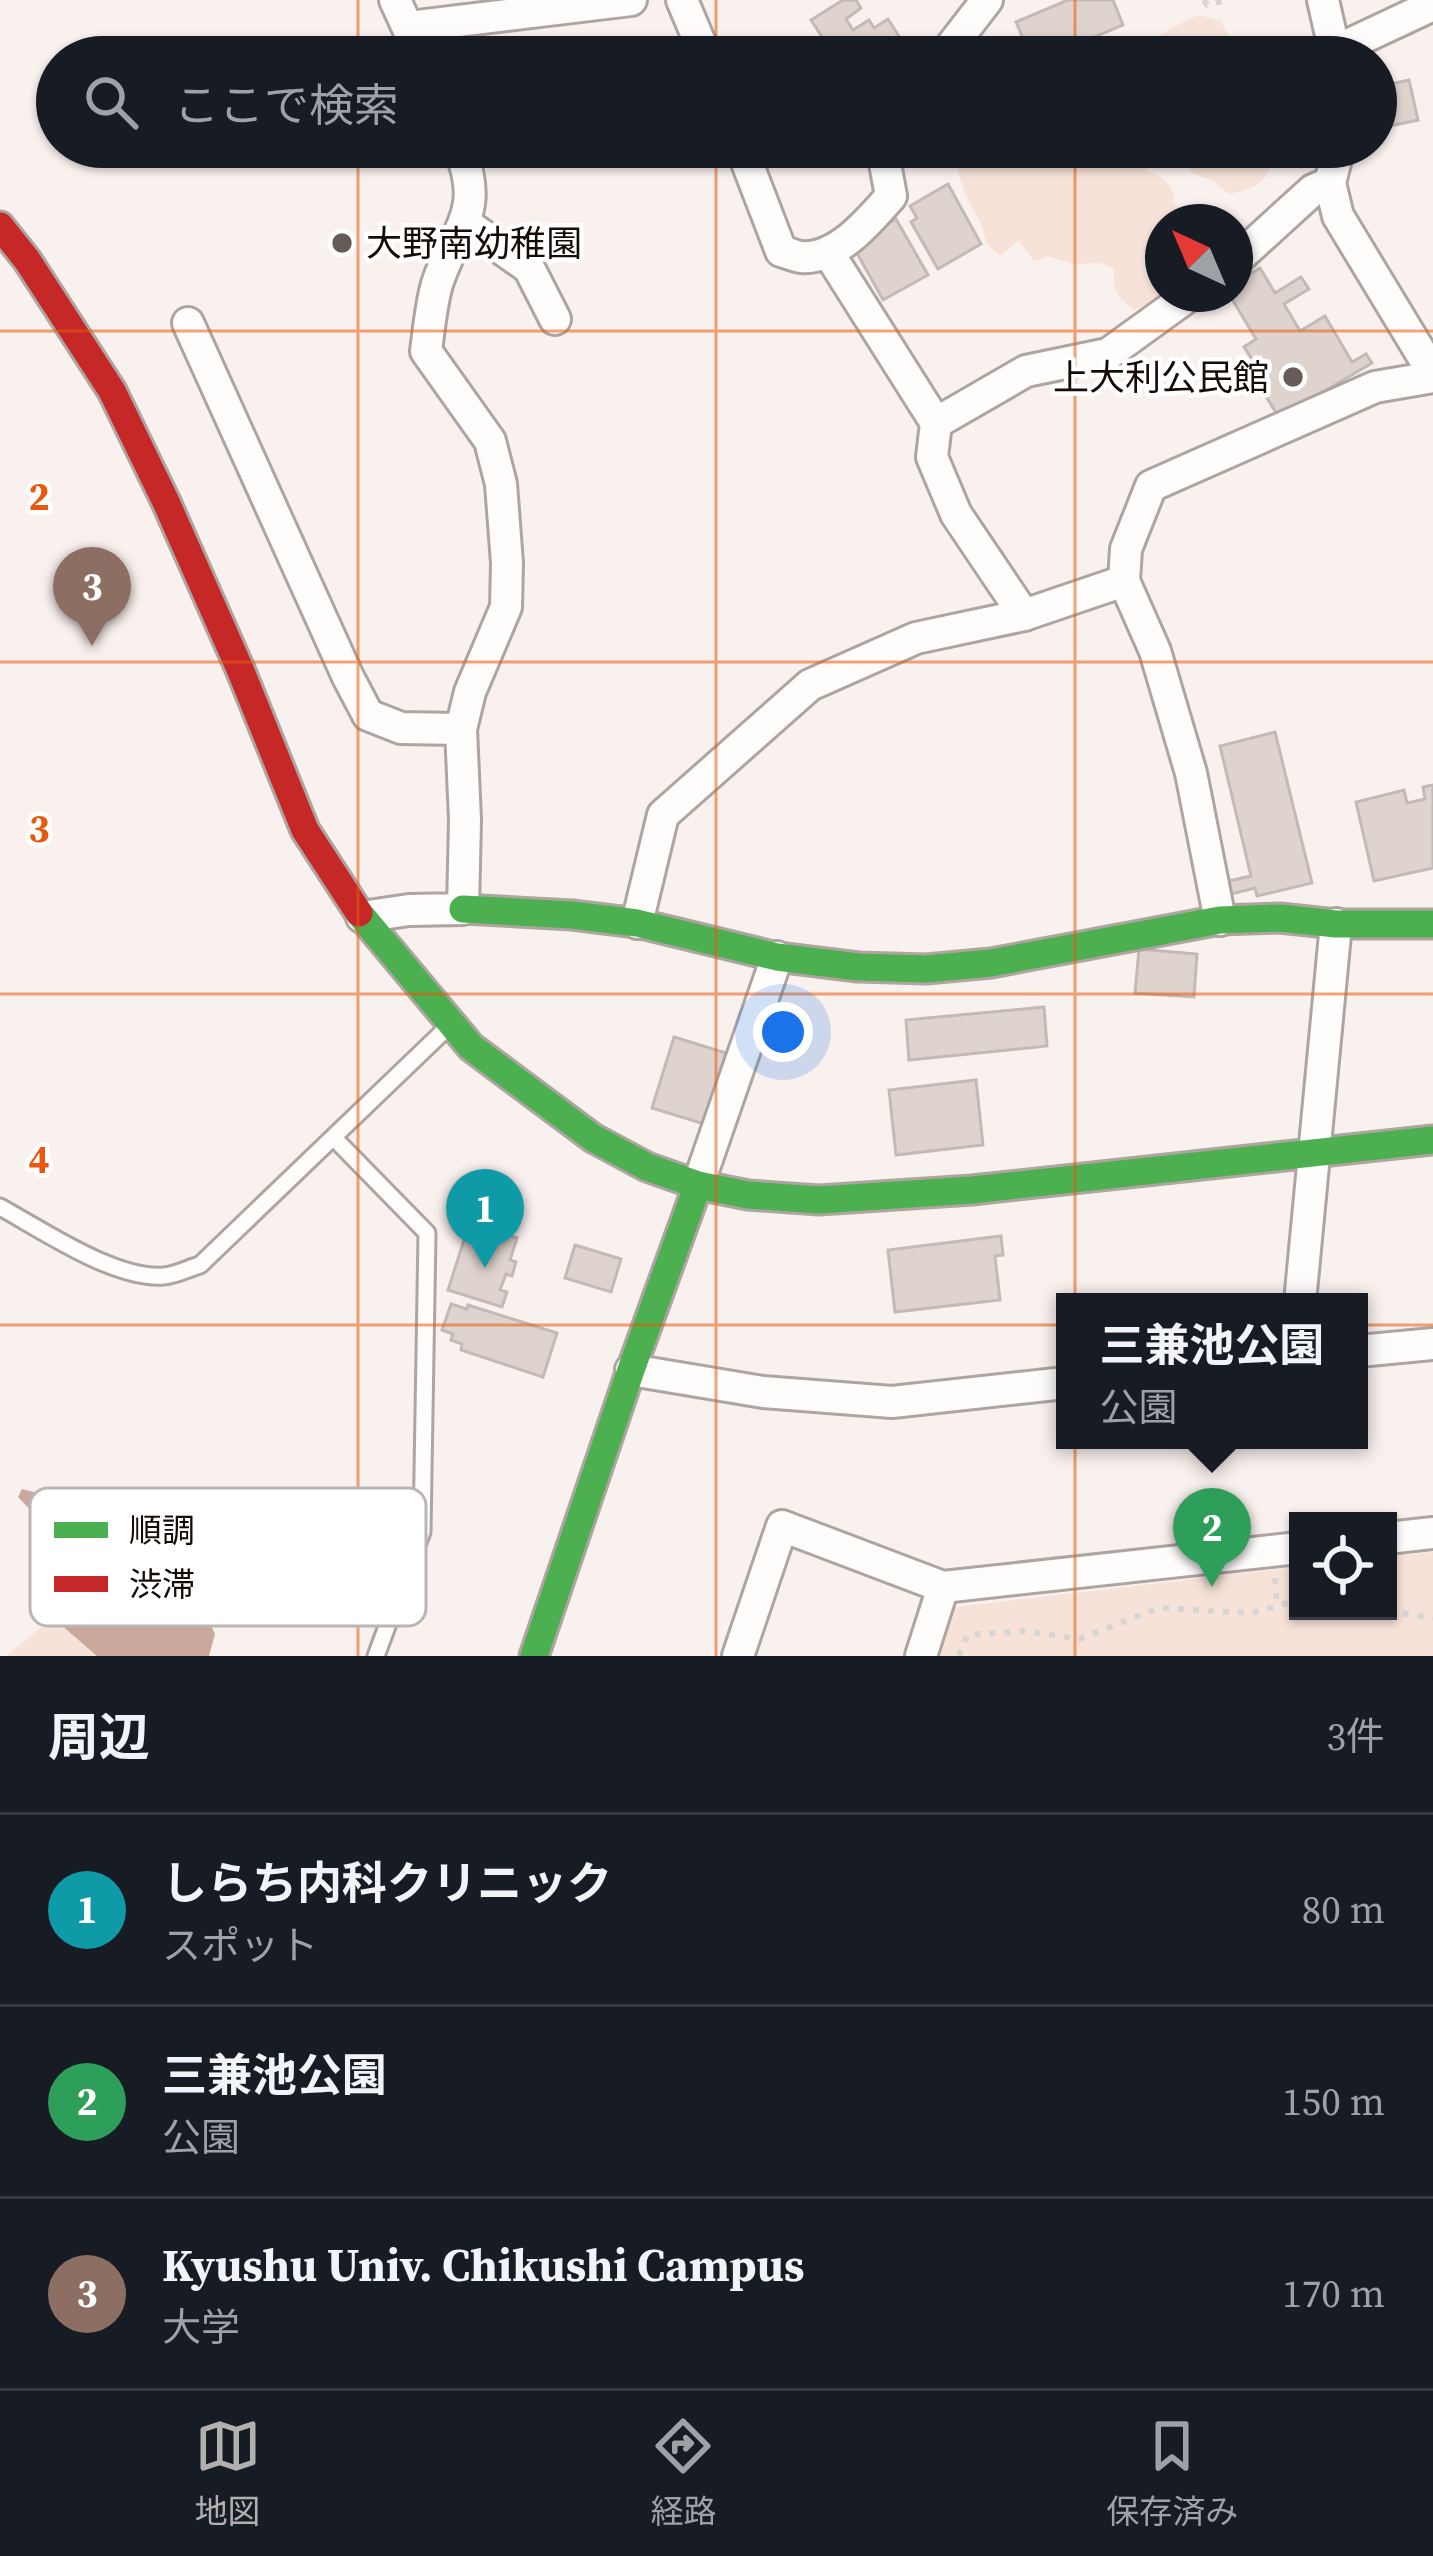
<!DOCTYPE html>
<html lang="ja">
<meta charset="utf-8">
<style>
body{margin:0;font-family:"Source Serif 4","Noto Sans JP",serif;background:#242831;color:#f1f3f6}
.controls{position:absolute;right:36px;bottom:36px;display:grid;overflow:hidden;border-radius:0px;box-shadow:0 3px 9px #0004}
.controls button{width:108px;height:108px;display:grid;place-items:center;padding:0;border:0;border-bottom:3px solid #363941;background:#171b24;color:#f1f3f6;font:60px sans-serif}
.compass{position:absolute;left:1145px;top:204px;width:108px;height:108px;border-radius:50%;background:#171b24;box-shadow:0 3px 9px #0004;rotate:316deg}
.you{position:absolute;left:783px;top:1032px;width:42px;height:42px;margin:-30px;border:9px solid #fff;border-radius:50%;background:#1a73e8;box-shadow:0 0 0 18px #1a73e833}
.badge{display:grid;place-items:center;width:78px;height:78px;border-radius:50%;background:#b2afaf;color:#fff;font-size:39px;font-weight:700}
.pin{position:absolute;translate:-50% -99px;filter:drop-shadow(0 3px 6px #0008)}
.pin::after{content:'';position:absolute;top:63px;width:42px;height:36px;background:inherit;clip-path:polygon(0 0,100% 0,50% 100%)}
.popup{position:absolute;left:1056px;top:1293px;width:312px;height:156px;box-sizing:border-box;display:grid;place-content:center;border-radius:0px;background:#171b24;filter:drop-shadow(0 3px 9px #0005);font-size:39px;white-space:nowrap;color:#9ea1a6}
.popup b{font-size:45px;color:#f1f3f6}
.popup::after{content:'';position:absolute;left:50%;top:100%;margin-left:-24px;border:24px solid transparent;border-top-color:#171b24}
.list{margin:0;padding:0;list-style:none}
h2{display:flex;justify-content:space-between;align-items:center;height:156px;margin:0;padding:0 48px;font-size:51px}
h2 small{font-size:39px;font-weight:400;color:#9ea1a6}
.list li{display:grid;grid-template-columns:78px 1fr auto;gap:36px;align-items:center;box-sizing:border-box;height:192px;padding:0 48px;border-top:3px solid #363941}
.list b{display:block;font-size:45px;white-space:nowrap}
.list p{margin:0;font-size:39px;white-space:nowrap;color:#9ea1a6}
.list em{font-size:39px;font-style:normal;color:#9ea1a6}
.icon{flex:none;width:66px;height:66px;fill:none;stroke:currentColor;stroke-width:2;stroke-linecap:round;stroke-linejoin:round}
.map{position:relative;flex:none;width:1433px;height:1656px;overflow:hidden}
.search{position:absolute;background:#171b24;box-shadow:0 3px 9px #0004;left:36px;right:36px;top:36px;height:132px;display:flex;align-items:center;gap:30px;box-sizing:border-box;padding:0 42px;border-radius:66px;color:#9ea1a6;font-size:45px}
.sheet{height:732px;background:#171b24}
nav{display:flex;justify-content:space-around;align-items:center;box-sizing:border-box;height:168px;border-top:3px solid #363941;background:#171b24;font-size:33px;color:#9ea1a6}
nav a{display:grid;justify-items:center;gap:6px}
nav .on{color:#b2afaf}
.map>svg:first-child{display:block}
</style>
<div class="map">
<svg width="1433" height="1656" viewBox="0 0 1433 1656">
<rect width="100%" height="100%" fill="#f9f1ee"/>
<!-- green -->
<g fill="#f7e2d9">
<path d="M1199 15 1221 21 1232 43 1226 57H1085C1105 41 1130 47 1153 38 1169 31 1182 21 1199 15Z"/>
<path d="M951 147H1137L1148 171C1167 179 1173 185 1175 205L1185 210 1192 222H1163V294H1171L1134 310C1119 298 1110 290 1115 269L1100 263 1074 264 1047 256 1034 261 1018 240 1001 256 987 244 981 224 964 191Z"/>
<path d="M1196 147H1273L1275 149C1269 180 1259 188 1229 194L1212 180 1192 173 1186 159Z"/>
<path d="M1433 1552V1656H936L953 1607 1298 1567V1611H1388V1557Z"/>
<path d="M53 1618 97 1656H6Z"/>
</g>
<!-- water -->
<path fill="#caa99c" d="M22 1489 104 1510 135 1502 163 1513 170 1576 208 1619 215 1634 209 1656H97L53 1618 61 1542 18 1497Z"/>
<!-- building -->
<g fill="#dfd3ce" stroke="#c3b9b6" stroke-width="3">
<path d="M843 0H856L861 8 846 19 853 30 869 20 874 28 888 19 906 47 890 57H835L811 20Z"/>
<path d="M1068 0H1113L1123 25 1047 57H1031L1016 22Z"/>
<path d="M1409 80 1418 120 1376 129V87Z"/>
<path d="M948 184 981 244 938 269 911 222 917 218 910 206Z"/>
<path d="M896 219 928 275 883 300 852 244Z"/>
<path d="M1260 268 1275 293 1301 277 1309 289 1284 304 1300 331 1325 316 1352 362 1366 354 1372 363 1279 418 1247 364 1253 361 1244 347 1256 339 1229 294H1235V283Z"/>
<path d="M1275 732 1312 883 1257 896 1255 888 1227 895 1224 882 1251 876 1220 746Z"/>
<path d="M1433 785V868L1374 881 1356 802 1404 790 1407 803 1425 799 1423 787Z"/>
<path d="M1139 949 1197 954 1194 997 1135 993Z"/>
<path d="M1044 1007 1047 1046 909 1060 906 1020Z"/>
<path d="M674 1037 726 1053 704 1124 652 1108Z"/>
<path d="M976 1080 983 1145 896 1155 889 1090Z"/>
<path d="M483 1228 517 1238 510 1260 516 1262 512 1276 506 1274 500 1290 507 1292 502 1307 448 1290 466 1234 480 1239Z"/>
<path d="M1001 1236 1003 1255 995 1256 1000 1300 895 1312 888 1250Z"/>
<path d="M575 1245 621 1259 611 1292 565 1278Z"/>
<path d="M451 1304 467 1309 468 1305 557 1333 543 1377 461 1350 462 1344 451 1340 453 1334 442 1330Z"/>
</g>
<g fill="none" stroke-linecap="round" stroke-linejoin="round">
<defs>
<g id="lane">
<path d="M334 1138 427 1233 422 1532 376 1656"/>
<path d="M0 1207C42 1230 115 1280 164 1276 176 1275 189 1268 200 1265L448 1027"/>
</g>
<g id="street">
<path d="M395 0 421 57"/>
<path d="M682 0 706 57"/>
<path d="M1323 0 1336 57"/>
<path d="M409 27 631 0"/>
<path d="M1335 51 1433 5"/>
<path d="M943 57 987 0"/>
<path d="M741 147 781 251C788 253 794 256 801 257 837 260 869 221 891 196L882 147"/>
<path d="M1339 147 1330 183 1338 216 1433 373"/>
<path d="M465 223 529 268 555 319"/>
<path d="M828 252 936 423 932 457 956 514 1024 615"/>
<path d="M1235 261 1313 190 1330 183"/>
<path d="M188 323 348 677 368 715 401 728 461 729"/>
<path d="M936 423 1026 371 1108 354 1191 294"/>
<path d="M362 917 409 910 463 909 465 820 461 729 470 692 506 607 507 563 501 484 490 441 426 351C429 329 431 305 437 284 456 226 486 213 459 147"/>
<path d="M1220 920 1191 773 1155 651 1124 581 1126 549 1151 486 1375 387 1433 377"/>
<path d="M637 923 663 815 810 685 916 638 1024 615 1124 581"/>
<path d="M698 1185 777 957"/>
<path d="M1300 1302 1336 924"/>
<path d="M1359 1351 1433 1344"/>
<path d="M631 1370 763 1392 892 1402 1065 1383"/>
<path d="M1388 1538 1433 1533"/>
<path d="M738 1656 782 1526 943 1587 1298 1548"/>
<path d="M921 1656 943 1587"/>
</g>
<g id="fast">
<path d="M463 909 572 915 637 923 777 957 858 967 926 969 991 963 1220 920 1280 918 1336 924H1433"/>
<path d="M359 913 471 1047 593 1138 647 1167 698 1185 748 1195 819 1200 972 1190 1433 1140"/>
<path d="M534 1656 631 1370 698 1185"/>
</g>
<path id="jam" d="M0 226 27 260 112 391 166 502 240 669 305 830 359 913"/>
</defs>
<!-- lane casing -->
<use href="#lane" stroke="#aea5a1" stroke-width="21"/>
<!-- street casing -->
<use href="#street" stroke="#aea5a1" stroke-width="36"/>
<!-- fast casing -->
<use href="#fast" stroke="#aea5a1" stroke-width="33"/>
<!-- jam casing -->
<use href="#jam" stroke="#aea5a1" stroke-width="33"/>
<!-- path -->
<g stroke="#d8d5d4" stroke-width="6" stroke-dasharray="6 9" stroke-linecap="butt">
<path d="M1204 0 1207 5 1226 0"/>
<path d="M1275 1578 1277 1606"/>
<path d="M1388 1611 1433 1618"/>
<path d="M959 1656 967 1635 1025 1631 1079 1639 1159 1608 1251 1613 1298 1600"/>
</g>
<!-- lane -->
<use href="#lane" stroke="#fefdfc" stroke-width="15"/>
<!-- street -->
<use href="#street" stroke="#fefdfc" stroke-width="30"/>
<!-- fast -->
<use href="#fast" stroke="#4caf50" stroke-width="27"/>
<!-- jam -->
<use href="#jam" stroke="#c62828" stroke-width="27"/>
</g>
<!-- grid -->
<path fill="none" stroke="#e8590c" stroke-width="3" stroke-opacity="0.55" d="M358 0V57M716 0V57M1075 0V57M358 147V1656M716 147V1656M1075 147V1656M0 331H1433M0 662H1433M0 994H1433M0 1325H1433"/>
<!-- markers -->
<g fill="#655c58" stroke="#fff" stroke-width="4.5">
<circle cx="342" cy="243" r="12"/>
<circle cx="1293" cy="377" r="12"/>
</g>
<g text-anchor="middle" stroke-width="9" stroke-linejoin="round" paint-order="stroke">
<!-- poi labels -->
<g font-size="36" fill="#150b07" stroke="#fff" text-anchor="start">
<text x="366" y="256">大野南幼稚園</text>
<text x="1269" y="390" text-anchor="end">上大利公民館</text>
</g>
</g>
<!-- legend -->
<rect x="30" y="1488" width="396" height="138" rx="18" fill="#fff" stroke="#b9b6b5" stroke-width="3"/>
<rect x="54" y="1522" width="54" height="16" fill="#4caf50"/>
<rect x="54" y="1576" width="54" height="16" fill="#c62828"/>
<g font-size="33" fill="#150b07">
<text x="129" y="1542">順調</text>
<text x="129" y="1596">渋滞</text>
</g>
<g font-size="39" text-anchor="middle" font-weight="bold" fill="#e8590c" stroke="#fff" stroke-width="9" stroke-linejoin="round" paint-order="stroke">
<text x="39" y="510">2</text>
<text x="39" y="842">3</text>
<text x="39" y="1173">4</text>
</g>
</svg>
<div class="controls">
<button><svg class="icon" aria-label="locate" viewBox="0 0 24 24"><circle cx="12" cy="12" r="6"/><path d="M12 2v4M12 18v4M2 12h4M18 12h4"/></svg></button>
</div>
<svg class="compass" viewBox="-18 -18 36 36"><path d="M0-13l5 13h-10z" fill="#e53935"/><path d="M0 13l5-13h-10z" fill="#9ea1a6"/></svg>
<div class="you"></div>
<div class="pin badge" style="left:485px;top:1268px;background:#0f9aa8">1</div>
<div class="pin badge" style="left:1212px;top:1587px;background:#2e9e5b">2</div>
<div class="popup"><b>三兼池公園</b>公園</div>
<div class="pin badge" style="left:92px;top:646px;background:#8d6e63">3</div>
<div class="search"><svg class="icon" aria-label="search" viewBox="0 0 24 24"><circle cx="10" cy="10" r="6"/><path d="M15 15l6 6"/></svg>ここで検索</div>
</div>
<section class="sheet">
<h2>周辺<small>3件</small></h2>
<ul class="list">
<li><span class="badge" style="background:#0f9aa8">1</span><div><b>しらち内科クリニック</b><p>スポット</p></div><em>80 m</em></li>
<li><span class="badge" style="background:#2e9e5b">2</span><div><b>三兼池公園</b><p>公園</p></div><em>150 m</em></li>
<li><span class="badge" style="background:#8d6e63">3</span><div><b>Kyushu Univ. Chikushi Campus</b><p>大学</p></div><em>170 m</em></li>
</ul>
</section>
<nav>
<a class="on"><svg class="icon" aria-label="map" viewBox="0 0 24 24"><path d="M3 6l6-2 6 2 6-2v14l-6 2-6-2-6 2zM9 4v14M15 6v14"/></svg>地図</a>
<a><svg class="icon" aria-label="directions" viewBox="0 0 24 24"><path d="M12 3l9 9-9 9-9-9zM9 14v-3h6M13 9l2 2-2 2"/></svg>経路</a>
<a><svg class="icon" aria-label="saved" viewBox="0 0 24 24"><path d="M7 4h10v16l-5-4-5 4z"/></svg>保存済み</a>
</nav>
